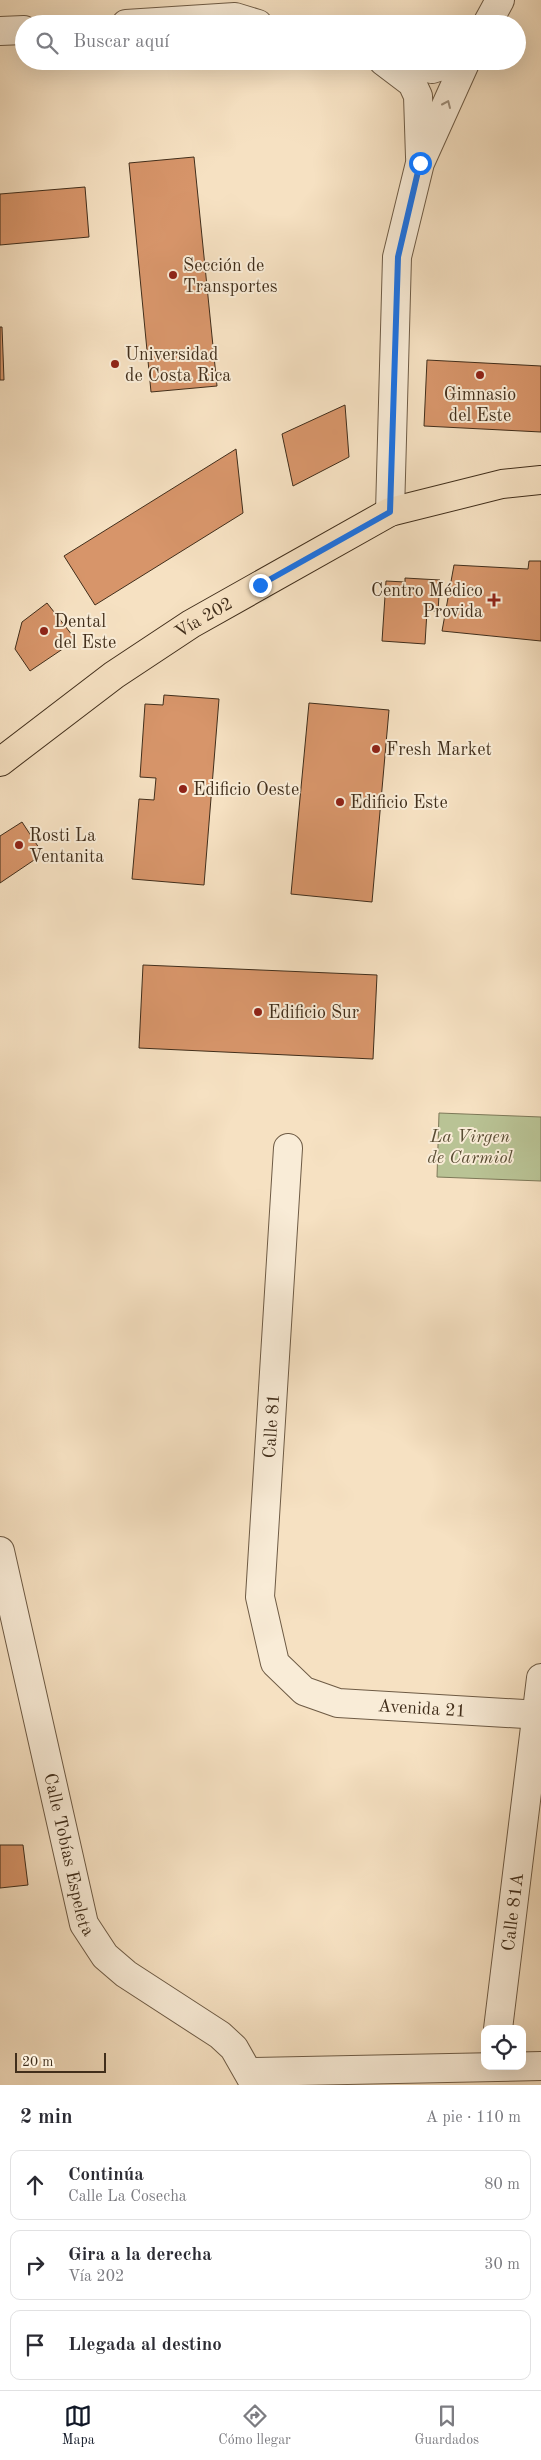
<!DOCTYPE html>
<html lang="es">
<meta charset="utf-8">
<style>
body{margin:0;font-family:"Old Standard TT",serif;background:#f7f7f7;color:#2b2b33}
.controls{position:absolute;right:15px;bottom:15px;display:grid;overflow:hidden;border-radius:10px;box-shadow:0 5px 20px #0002}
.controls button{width:45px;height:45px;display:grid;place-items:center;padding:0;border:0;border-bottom:1px solid #e1e1e2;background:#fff;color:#2b2b33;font:25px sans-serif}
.scale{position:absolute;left:15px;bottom:12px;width:91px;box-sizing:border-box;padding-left:5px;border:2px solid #412e1b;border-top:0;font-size:14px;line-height:18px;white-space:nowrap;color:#412e1b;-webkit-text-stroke:4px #f9ecd7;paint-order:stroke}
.stop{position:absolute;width:15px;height:15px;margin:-11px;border:4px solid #1a73e8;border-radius:50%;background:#fff}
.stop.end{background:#1a73e8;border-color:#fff;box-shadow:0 1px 5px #0008}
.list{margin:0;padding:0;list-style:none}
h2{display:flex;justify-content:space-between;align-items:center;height:65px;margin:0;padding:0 20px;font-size:21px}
h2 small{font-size:16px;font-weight:400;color:#7c7c81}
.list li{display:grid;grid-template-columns:32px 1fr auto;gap:15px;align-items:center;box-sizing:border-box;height:70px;margin:0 10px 10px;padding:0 10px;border:1px solid #e1e1e2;border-radius:10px}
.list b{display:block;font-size:19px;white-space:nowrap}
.list p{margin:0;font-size:16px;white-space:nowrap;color:#7c7c81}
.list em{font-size:16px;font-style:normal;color:#7c7c81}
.icon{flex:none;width:28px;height:28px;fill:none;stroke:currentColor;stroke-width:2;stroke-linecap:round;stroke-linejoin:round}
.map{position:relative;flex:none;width:541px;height:2085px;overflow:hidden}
.search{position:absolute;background:#fff;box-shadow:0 5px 20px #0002;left:15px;right:15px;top:15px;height:55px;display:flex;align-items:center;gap:12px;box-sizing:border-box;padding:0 18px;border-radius:28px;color:#7c7c81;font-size:19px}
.sheet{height:305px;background:#fff}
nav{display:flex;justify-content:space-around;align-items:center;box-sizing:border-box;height:70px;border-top:1px solid #e1e1e2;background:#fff;font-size:14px;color:#7c7c81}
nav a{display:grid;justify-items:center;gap:2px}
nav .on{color:#111827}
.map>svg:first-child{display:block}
</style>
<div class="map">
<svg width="541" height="2085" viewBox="0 0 541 2085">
<rect width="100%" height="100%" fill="#f6e1c2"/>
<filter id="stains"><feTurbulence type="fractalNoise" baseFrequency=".004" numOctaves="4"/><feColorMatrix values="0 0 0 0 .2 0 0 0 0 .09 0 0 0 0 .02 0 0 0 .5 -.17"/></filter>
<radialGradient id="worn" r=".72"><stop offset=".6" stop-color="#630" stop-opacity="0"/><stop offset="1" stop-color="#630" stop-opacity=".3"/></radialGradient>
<!-- green -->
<path fill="#b9c395" stroke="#7d7858" d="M439 1113 541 1117V1181L437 1177Z"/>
<!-- building -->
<g fill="#d7956a" stroke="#412e1b">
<path d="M194 157 217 386 151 392 129 163Z"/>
<path d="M85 187 89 237 0 245V194Z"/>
<path d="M0 327H2L4 380H0Z"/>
<path d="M427 360 541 366V432L424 426Z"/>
<path d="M345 405 349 457 293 486 282 434Z"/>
<path d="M236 449 243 513 95 605 64 556Z"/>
<path d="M529 561H541V641L442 631 454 565 528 569Z"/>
<path d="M405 578 440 580 438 611H427L425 644 382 641 386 581 405 582Z"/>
<path d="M47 603 76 640 30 671 15 649 22 622Z"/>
<path d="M164 695 219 699 204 885 132 879 139 799 154 800 156 778 140 777 145 704 163 705Z"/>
<path d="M309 703 389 710 372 902 291 894Z"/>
<path d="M22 822 43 854 0 883V836Z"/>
<path d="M143 965 377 975 373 1059 139 1048Z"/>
<path d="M0 1845H23L28 1885 0 1888Z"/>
</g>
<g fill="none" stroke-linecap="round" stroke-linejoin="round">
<defs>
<g id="minor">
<path d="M126 24 235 17 258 24"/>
<path d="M487 24 500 0"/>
<path d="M0 31 24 30"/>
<path d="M383 61 412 83 418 96 420 157"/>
<path d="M398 61 432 69 458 61"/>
<path d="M390 512 397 257 420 163 466 61"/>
<path id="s1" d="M288 1148 260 1597 275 1663 304 1691 338 1703 541 1715"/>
<path id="s2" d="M0 1551 84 1924 105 1956 126 1974 220 2035 234 2048 255 2085"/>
<path id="s3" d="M498 2029 541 1678"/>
<path d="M249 2072 541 2066"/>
</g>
<g id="major">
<path id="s4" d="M0 762 114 675 191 624 390 512 502 484 541 480"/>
</g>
</defs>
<!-- minor casing -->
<use href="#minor" stroke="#6e5b45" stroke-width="30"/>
<!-- major casing -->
<use href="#major" stroke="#412e1b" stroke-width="30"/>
<!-- minor -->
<use href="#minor" stroke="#f9ecd7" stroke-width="28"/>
<!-- major -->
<use href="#major" stroke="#f6e1c2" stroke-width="28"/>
</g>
<!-- one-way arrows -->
<defs><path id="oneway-chevron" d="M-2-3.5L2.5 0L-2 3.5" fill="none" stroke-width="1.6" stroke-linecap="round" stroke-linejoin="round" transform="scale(1.25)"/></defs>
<use stroke="#9d8d79" href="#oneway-chevron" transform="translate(447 104) rotate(-66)"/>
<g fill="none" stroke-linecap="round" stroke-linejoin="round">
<!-- route -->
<path stroke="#1a73e8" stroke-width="6" d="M260 585 390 512 398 257 420 163"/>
</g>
<!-- markers -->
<g fill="#8f2418" stroke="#f9ecd7" stroke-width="2">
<circle cx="173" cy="275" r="5"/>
<circle cx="115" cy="364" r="5"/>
<circle cx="480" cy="375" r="5"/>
<path d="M491.5 592.5h5v5h5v5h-5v5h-5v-5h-5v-5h5z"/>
<circle cx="44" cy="631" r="5"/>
<circle cx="376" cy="749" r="5"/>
<circle cx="183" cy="789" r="5"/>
<circle cx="340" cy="802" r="5"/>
<circle cx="19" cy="845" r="5"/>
<circle cx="258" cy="1012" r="5"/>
</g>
<g text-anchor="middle" stroke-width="4" stroke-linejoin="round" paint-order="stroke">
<!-- poi labels -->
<g font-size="18" fill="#412e1b" stroke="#f9ecd7" text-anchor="start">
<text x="183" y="271">Sección de<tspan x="183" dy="21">Transportes</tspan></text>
<text x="125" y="360">Universidad<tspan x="125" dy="21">de Costa Rica</tspan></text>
<text x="480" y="400" text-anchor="middle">Gimnasio<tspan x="480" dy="21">del Este</tspan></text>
<text x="483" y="596" text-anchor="end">Centro Médico<tspan x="483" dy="21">Provida</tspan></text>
<text x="54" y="627">Dental<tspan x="54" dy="21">del Este</tspan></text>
<text x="386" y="755">Fresh Market</text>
<text x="193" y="795">Edificio Oeste</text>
<text x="350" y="808">Edificio Este</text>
<text x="29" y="841">Rosti La<tspan x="29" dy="21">Ventanita</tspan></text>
<text x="268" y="1018">Edificio Sur</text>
</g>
<!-- street labels -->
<g font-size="18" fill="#412e1b" stroke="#f9ecd7">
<text dy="6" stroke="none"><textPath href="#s4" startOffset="250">Vía 202</textPath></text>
<text transform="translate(271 1426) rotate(-86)" y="6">Calle 81</text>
<text dy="6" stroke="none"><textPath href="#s1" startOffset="678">Avenida 21</textPath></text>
<text dy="6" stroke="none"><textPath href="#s2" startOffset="311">Calle Tobías Espeleta</textPath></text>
<text dy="6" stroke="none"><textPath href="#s3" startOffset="118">Calle 81A</textPath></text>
</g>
<!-- park labels -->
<g font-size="18" font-style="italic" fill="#594c33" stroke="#f9ecd7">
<text x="470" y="1142">La Virgen<tspan x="470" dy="21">de Carmiol</tspan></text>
</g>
</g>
<rect width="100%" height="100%" filter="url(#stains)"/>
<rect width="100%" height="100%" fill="url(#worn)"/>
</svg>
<div class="controls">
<button><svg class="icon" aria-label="locate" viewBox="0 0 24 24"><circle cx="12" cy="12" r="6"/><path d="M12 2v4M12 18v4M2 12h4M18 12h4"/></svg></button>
</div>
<div class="scale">20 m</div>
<div class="stop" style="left:420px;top:163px"></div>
<div class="stop end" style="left:260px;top:585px"></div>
<div class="search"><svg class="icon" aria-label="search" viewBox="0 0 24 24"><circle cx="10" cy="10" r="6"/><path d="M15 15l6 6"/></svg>Buscar aquí</div>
</div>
<section class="sheet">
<h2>2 min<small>A pie · 110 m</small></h2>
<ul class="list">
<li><svg class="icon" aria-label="ahead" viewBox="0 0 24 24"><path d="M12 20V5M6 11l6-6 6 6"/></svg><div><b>Continúa</b><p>Calle La Cosecha</p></div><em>80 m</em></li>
<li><svg class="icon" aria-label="right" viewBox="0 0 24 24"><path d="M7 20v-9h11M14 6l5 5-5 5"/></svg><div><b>Gira a la derecha</b><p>Vía 202</p></div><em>30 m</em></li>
<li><svg class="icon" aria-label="arrive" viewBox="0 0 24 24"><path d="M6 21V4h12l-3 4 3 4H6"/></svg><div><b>Llegada al destino</b></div></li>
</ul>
</section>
<nav>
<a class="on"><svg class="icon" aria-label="map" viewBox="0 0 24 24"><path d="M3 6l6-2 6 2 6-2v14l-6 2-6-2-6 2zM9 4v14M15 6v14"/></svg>Mapa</a>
<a><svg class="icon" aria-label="directions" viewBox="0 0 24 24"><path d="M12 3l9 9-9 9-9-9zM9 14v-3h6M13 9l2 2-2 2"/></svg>Cómo llegar</a>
<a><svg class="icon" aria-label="saved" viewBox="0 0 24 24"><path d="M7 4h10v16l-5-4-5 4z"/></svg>Guardados</a>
</nav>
